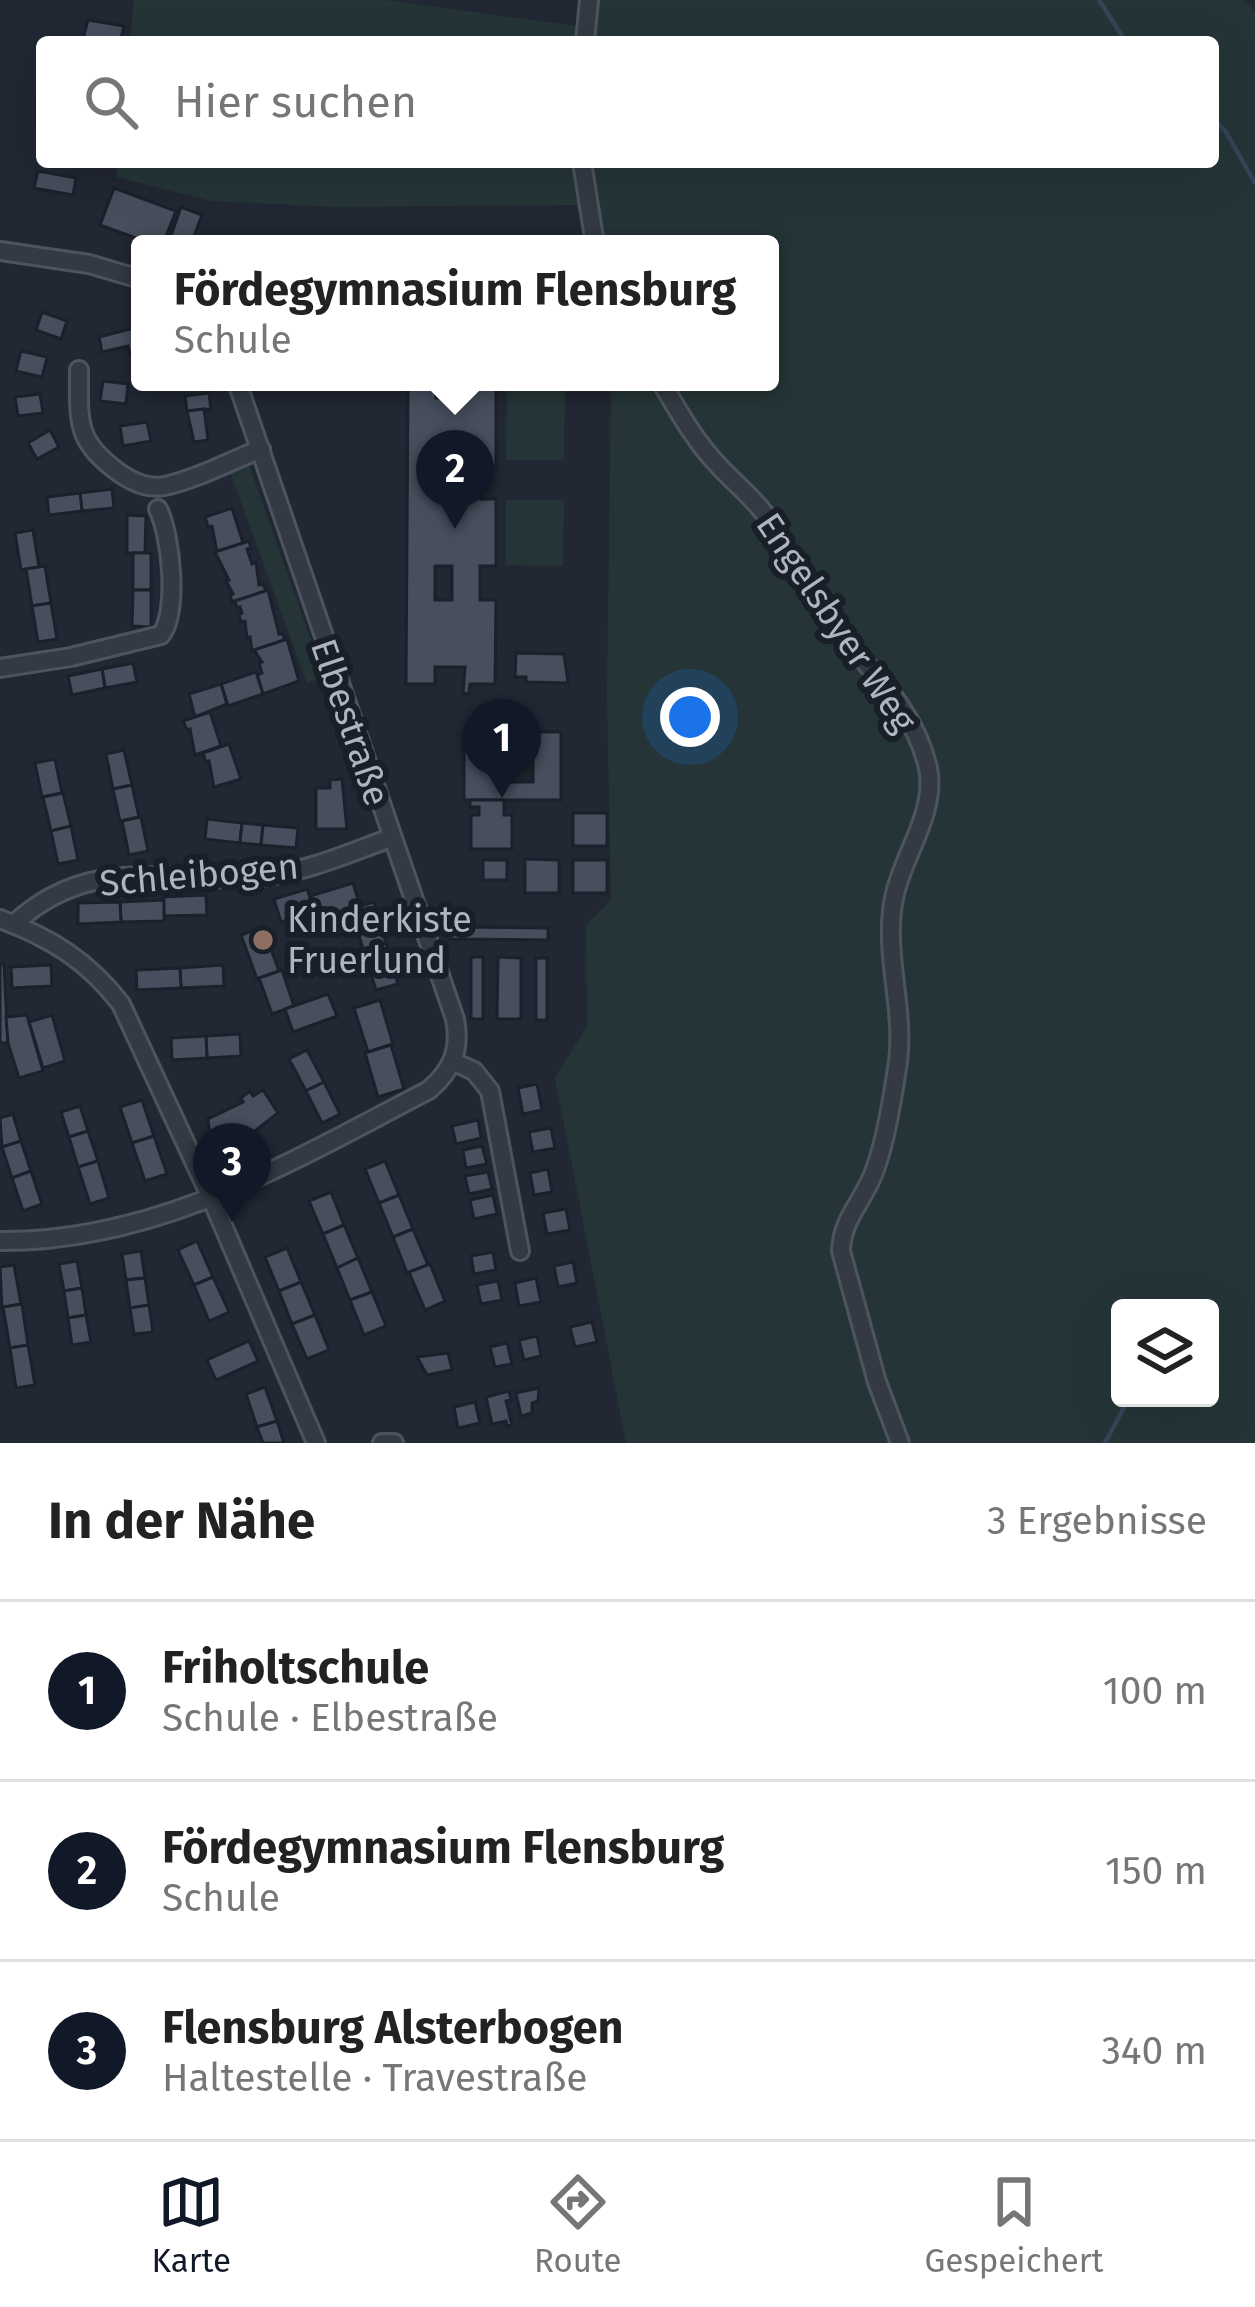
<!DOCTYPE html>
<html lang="de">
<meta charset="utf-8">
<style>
body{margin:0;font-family:"Fira Sans",sans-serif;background:#f6f6f6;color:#222}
.controls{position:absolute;right:36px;bottom:36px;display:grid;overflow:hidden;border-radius:12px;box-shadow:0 12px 48px #0002}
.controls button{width:108px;height:108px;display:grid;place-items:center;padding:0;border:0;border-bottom:3px solid #e0e0e0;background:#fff;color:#222;font:60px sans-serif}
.you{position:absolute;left:690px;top:717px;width:42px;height:42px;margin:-30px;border:9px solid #fff;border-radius:50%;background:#1a73e8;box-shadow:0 0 0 18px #1a73e833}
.badge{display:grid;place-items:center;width:78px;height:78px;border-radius:50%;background:#111827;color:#fff;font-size:39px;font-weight:700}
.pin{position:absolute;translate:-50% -99px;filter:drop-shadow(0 3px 6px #0008)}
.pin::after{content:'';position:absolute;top:63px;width:42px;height:36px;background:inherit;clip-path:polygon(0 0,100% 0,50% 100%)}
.popup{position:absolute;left:131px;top:235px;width:648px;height:156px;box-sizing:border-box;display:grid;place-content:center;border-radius:12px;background:#fff;filter:drop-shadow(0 3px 9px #0005);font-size:39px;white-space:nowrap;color:#767676}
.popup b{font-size:45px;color:#222}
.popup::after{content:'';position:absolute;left:50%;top:100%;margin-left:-24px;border:24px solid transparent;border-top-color:#fff}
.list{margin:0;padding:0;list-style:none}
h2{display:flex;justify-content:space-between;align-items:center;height:156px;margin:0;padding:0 48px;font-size:51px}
h2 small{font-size:39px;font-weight:400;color:#767676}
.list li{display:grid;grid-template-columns:78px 1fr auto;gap:36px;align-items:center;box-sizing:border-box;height:180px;padding:0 48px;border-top:3px solid #e0e0e0}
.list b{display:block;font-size:45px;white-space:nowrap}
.list p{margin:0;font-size:39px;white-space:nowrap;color:#767676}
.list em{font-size:39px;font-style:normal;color:#767676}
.icon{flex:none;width:66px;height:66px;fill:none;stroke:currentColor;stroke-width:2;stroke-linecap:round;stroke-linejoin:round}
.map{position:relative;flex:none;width:1255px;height:1443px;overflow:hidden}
.search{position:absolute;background:#fff;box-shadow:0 12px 48px #0002;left:36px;right:36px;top:36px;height:132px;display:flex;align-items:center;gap:30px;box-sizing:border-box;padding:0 42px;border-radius:12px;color:#767676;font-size:45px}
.sheet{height:696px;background:#fff}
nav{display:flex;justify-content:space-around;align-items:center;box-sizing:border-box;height:168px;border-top:3px solid #e0e0e0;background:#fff;font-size:33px;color:#767676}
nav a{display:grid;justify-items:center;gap:6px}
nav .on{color:#111827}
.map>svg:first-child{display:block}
</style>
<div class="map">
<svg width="1255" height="1443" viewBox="0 0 1255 1443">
<rect width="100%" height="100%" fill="#212733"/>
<!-- green -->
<g fill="#253537" fill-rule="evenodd">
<path d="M134 0H385L591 28 596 0H1243L1255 11V1443H626L555 1078 587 1026 586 925 611 900 607 696 611 382H770V244H591L576 205 335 207 211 201 117 177 118 162H1213V42H130ZM1120 1308H1210V1398H1120Z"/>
<path d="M507 382H565L564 460H506Z"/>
<path d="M249 465 324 677 307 683 230 472Z"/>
<path d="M506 500H564L563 566 506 565Z"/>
</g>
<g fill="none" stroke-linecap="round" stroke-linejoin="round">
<!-- stream -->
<g stroke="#364359" stroke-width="4.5">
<path d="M1099 0 1126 42"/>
<path d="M1213 118 1226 132 1255 183"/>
<path d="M1105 1443 1129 1398"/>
</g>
</g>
<!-- building -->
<g fill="#474e5d" stroke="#1b212b" stroke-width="3" fill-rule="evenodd">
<path d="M88 20 124 26 120 42H82Z"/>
<path d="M38 171 76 178 73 195 34 188Z"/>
<path d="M114 188 176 211 163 244H152L100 225Z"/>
<path d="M181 207 202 215 191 244H168Z"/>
<path d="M42 312 67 321 61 339 36 330Z"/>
<path d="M134 328 136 338 140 337V352L130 355 128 346 102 352 99 337Z"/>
<path d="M21 351 47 357 42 377 16 371Z"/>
<path d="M103 381 128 384 126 404 100 401Z"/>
<path d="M408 382H436V398H467L464 382H496V466L481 465V499H496V566H480V600H496L495 684H470L469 694 463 693 465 667H435V684H406ZM436 465H452V499L436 498ZM435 566H452V600H435Z"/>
<path d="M209 393 211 409 187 411 185 396Z"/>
<path d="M40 394 43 413 18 416 15 397Z"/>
<path d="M204 409 208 440 194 442 187 411Z"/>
<path d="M147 422 151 441 123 446 120 426Z"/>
<path d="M50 430 59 447 37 459 28 443Z"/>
<path d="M112 489 114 508 82 511 80 493Z"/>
<path d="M80 493 82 511 49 515 47 497Z"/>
<path d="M232 508 243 543 217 552 212 526 208 527 205 517Z"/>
<path d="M127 515 146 516 145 553H127Z"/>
<path d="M33 530 39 567 21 570 15 533Z"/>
<path d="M249 541 251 548 247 549 252 564 256 562 259 585 263 584 266 591 232 602 230 595 233 594 226 581 229 580 215 552Z"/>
<rect x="133" y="553" width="18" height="37"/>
<path d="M45 566 51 603 32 606 26 569Z"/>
<path d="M133 590H151V627L132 626Z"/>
<path d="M268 590 279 634 282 633 285 640 252 651 250 637 247 638 245 621 241 622 239 614 242 613 240 607 237 608 235 601Z"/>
<path d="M51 603 57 639 38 642 32 606Z"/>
<path d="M287 639 299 681 263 694 257 675 262 673 259 663 262 662 254 650Z"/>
<path d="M516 653 564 654 568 683 526 682V677H515Z"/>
<path d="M133 663 137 682 105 688 102 669Z"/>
<path d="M102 669 105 688 72 695 68 676Z"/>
<path d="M256 672 263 694 228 706 221 684Z"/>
<path d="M221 684 227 704 195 717 189 694Z"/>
<path d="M210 712 221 746 195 755 190 729 187 730 183 721Z"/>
<path d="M464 732H561V800H464ZM496 749H533V782H495Z"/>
<path d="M229 744 241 779 214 787 209 761 206 762 203 753Z"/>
<path d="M124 750 132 785 113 789 106 754Z"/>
<path d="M55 759 62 793 42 797 35 763Z"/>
<path d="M342 779 347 829H316V788H330V780Z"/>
<path d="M132 785 139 817 120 821 113 789Z"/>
<path d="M63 793 71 826 51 831 43 797Z"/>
<path d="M470 800H504V815H512V849H471V815H479V807H470Z"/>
<rect x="573" y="813" width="34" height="33"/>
<path d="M141 817 148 851 129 855 122 821Z"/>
<path d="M207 819 242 823 240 843 205 839Z"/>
<path d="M242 823 263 825 261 845 240 843Z"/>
<path d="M263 825 298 828 296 848 261 845Z"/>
<path d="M71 826 78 860 58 864 51 831Z"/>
<path d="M525 859 559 860V893H525Z"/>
<rect x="483" y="860" width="24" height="20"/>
<rect x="573" y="860" width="34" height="33"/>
<path d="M353 883 360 906 317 919 310 896Z"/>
<path d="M307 889 315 912 281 922 274 899Z"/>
<path d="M206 895 207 915 164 916 163 897Z"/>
<path d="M164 900V921L121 922 120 902Z"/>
<path d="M120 902 121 922 78 924V903Z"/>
<path d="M374 902 386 943 363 949 351 909Z"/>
<path d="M263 927 279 971 257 979 241 935Z"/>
<path d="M449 927 548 928V940L449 939Z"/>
<path d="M386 943 398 984 376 990 363 949Z"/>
<rect x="471" y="957" width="12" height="62"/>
<path d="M498 957 521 958V1019H497Z"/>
<rect x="536" y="958" width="11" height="62"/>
<path d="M0 964H4L8 1043H0Z"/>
<path d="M51 965 52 986 12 988 11 967Z"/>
<path d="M223 965 224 986 181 988 180 968Z"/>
<path d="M180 968 181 988 137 990 136 970Z"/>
<path d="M282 970 294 1006 272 1014 259 978Z"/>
<path d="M328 994 337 1016 293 1032 285 1009Z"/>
<path d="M380 1000 393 1044 368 1052 354 1008Z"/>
<path d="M27 1015 43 1071 19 1078 8 1043 6 1017Z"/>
<path d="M52 1015 65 1061 43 1068 29 1022Z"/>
<path d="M240 1034 241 1056 207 1058 206 1036Z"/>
<path d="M206 1036 207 1058 172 1060 171 1038Z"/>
<path d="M391 1045 404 1089 378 1097 365 1053Z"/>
<path d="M307 1050 324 1082 306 1091 289 1059Z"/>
<path d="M324 1082 340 1114 322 1123 306 1091Z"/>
<path d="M537 1084 542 1110 523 1114 518 1088Z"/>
<path d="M263 1090 278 1113 242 1141 239 1173 214 1172 208 1119 243 1102 241 1098 250 1091 253 1096Z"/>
<path d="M142 1100 154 1136 132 1143 120 1107Z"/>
<path d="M80 1106 88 1131 69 1137 61 1112Z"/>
<path d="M13 1114 21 1141 2 1147 0 1118Z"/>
<path d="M478 1120 481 1138 456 1144 452 1126Z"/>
<path d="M551 1128 555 1148 533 1152 529 1132Z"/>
<path d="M88 1131 98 1161 78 1167 69 1137Z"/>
<path d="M154 1136 167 1174 145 1181 132 1143Z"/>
<path d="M21 1141 31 1171 12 1178 2 1147Z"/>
<path d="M482 1146 487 1164 466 1168 463 1150Z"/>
<path d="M98 1161 109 1198 90 1204 78 1167Z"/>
<path d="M385 1161 399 1195 379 1203 365 1169Z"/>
<path d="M548 1169 552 1192 534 1195 530 1173Z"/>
<path d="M31 1171 42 1204 23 1211 12 1178Z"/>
<path d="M488 1172 492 1189 469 1194 465 1176Z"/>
<path d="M331 1192 344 1225 323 1234 309 1201Z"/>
<path d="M399 1195 413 1229 393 1237 379 1203Z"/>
<path d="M493 1195 497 1214 474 1219 470 1200Z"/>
<path d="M566 1209 570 1230 547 1234 543 1213Z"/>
<path d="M344 1225 358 1258 337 1268 323 1234Z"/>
<path d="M413 1229 428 1265 407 1273 393 1237Z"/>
<path d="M197 1241 213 1277 194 1285 178 1250Z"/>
<path d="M287 1248 301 1282 279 1291 265 1257Z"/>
<path d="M141 1251 145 1278 126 1280 122 1254Z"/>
<path d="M493 1252 496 1270 474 1274 471 1256Z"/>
<path d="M358 1258 372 1292 350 1300 337 1268Z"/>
<path d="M77 1261 82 1288 64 1291 59 1264Z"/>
<path d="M573 1262 577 1283 558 1287 554 1266Z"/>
<path d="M430 1264 445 1301 425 1310 409 1272Z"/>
<path d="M14 1265 21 1304 2 1308 0 1267Z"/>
<path d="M213 1277 229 1312 209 1321 194 1285Z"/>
<path d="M145 1278 149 1305 130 1308 126 1280Z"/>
<path d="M536 1278 541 1302 519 1306 515 1283Z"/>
<path d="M498 1281 502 1300 481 1304 477 1285Z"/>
<path d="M301 1282 315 1315 292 1324 279 1291Z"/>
<path d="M82 1288 86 1315 68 1318 64 1291Z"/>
<path d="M372 1292 386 1326 364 1335 350 1300Z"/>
<path d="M22 1304 28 1345 10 1348 3 1307Z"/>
<path d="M149 1305 153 1332 134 1334 130 1308Z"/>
<path d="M86 1315 91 1342 72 1345 68 1318Z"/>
<path d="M315 1315 329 1350 307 1359 292 1324Z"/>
<path d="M592 1322 597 1342 575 1347 570 1327Z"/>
<path d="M537 1336 541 1356 524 1360 519 1340Z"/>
<path d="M249 1341 258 1361 216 1380 207 1360Z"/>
<path d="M507 1343 512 1364 495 1367 490 1347Z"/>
<path d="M28 1345 35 1385 16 1388 10 1348Z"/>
<path d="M448 1353 452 1370 427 1375 417 1357Z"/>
<path d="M265 1387 277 1421 257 1427 246 1394Z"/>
<path d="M539 1388 538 1401 532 1403V1413L521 1416 516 1393Z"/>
<path d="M509 1391 511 1400 506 1401 512 1425 507 1426 506 1421 492 1424 486 1397Z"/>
<path d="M475 1402 480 1423 458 1428 454 1407Z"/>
<path d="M277 1421 284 1443H263L257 1427Z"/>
</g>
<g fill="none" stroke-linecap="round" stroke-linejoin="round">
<defs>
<g id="minor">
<path d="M585 42 589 0"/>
<path d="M582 162 595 244"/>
<path d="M0 251 89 264 140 279"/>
<path d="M79 370C79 422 75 442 121 474 135 483 148 489 165 486 197 479 230 461 261 449"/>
<path d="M661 382C678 410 694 440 717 464 733 482 753 497 767 517 786 545 798 577 817 604 855 659 912 698 928 768 937 813 902 856 894 898 883 952 905 1008 898 1062 893 1095 885 1147 872 1177 860 1205 842 1220 841 1251L877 1382 900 1443"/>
<path d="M0 668 71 657 161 635C179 611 171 535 158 509"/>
<path d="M0 919C51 938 88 961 121 1004L212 1200 316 1443"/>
<path d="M14 924C92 852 167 885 259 877 305 873 348 853 391 838"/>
<path d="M454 1062 474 1071 490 1091 520 1251"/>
<path d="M0 1241C159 1242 292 1161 429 1090 452 1070 461 1050 455 1019L237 382"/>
<path d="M382 1443H394"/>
</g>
</defs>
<!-- minor casing -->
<use href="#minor" stroke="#4e545f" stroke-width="22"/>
<!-- minor -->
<use href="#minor" stroke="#343a44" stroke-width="16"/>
</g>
<!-- markers -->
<circle fill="#8d6e63" stroke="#191f28" stroke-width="4.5" cx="263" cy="940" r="12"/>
<g text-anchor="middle" stroke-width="12" stroke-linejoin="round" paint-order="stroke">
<!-- street labels -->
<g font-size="36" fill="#aeb4c1" stroke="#191f28">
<text transform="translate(837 622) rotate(56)" y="13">Engelsbyer Weg</text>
<text transform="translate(351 722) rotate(71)" y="13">Elbestraße</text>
<text transform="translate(199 874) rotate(-5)" y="13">Schleibogen</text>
</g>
<!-- poi labels -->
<g font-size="36" fill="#aeb4c1" stroke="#191f28" text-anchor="start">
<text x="287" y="932">Kinderkiste<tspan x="287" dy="41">Fruerlund</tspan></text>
</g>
</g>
</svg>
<div class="controls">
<button><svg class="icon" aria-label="layers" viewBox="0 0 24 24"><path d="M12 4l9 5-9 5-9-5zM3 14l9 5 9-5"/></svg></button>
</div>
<div class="you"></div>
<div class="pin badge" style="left:502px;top:798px">1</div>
<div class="pin badge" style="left:455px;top:529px">2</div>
<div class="popup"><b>Fördegymnasium Flensburg</b>Schule</div>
<div class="pin badge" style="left:232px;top:1222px">3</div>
<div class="search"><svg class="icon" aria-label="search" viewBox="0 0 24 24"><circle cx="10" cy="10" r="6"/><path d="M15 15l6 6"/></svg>Hier suchen</div>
</div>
<section class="sheet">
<h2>In der Nähe<small>3 Ergebnisse</small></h2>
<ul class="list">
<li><span class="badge">1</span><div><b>Friholtschule</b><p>Schule · Elbestraße</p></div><em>100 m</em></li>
<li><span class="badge">2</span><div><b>Fördegymnasium Flensburg</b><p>Schule</p></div><em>150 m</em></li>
<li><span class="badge">3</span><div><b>Flensburg Alsterbogen</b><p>Haltestelle · Travestraße</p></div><em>340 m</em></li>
</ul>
</section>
<nav>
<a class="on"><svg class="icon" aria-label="map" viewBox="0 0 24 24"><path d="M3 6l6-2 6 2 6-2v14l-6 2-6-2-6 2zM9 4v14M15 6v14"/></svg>Karte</a>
<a><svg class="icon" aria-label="directions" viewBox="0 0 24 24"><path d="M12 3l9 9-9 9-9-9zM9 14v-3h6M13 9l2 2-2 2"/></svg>Route</a>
<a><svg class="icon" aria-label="saved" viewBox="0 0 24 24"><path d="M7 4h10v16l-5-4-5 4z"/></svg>Gespeichert</a>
</nav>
